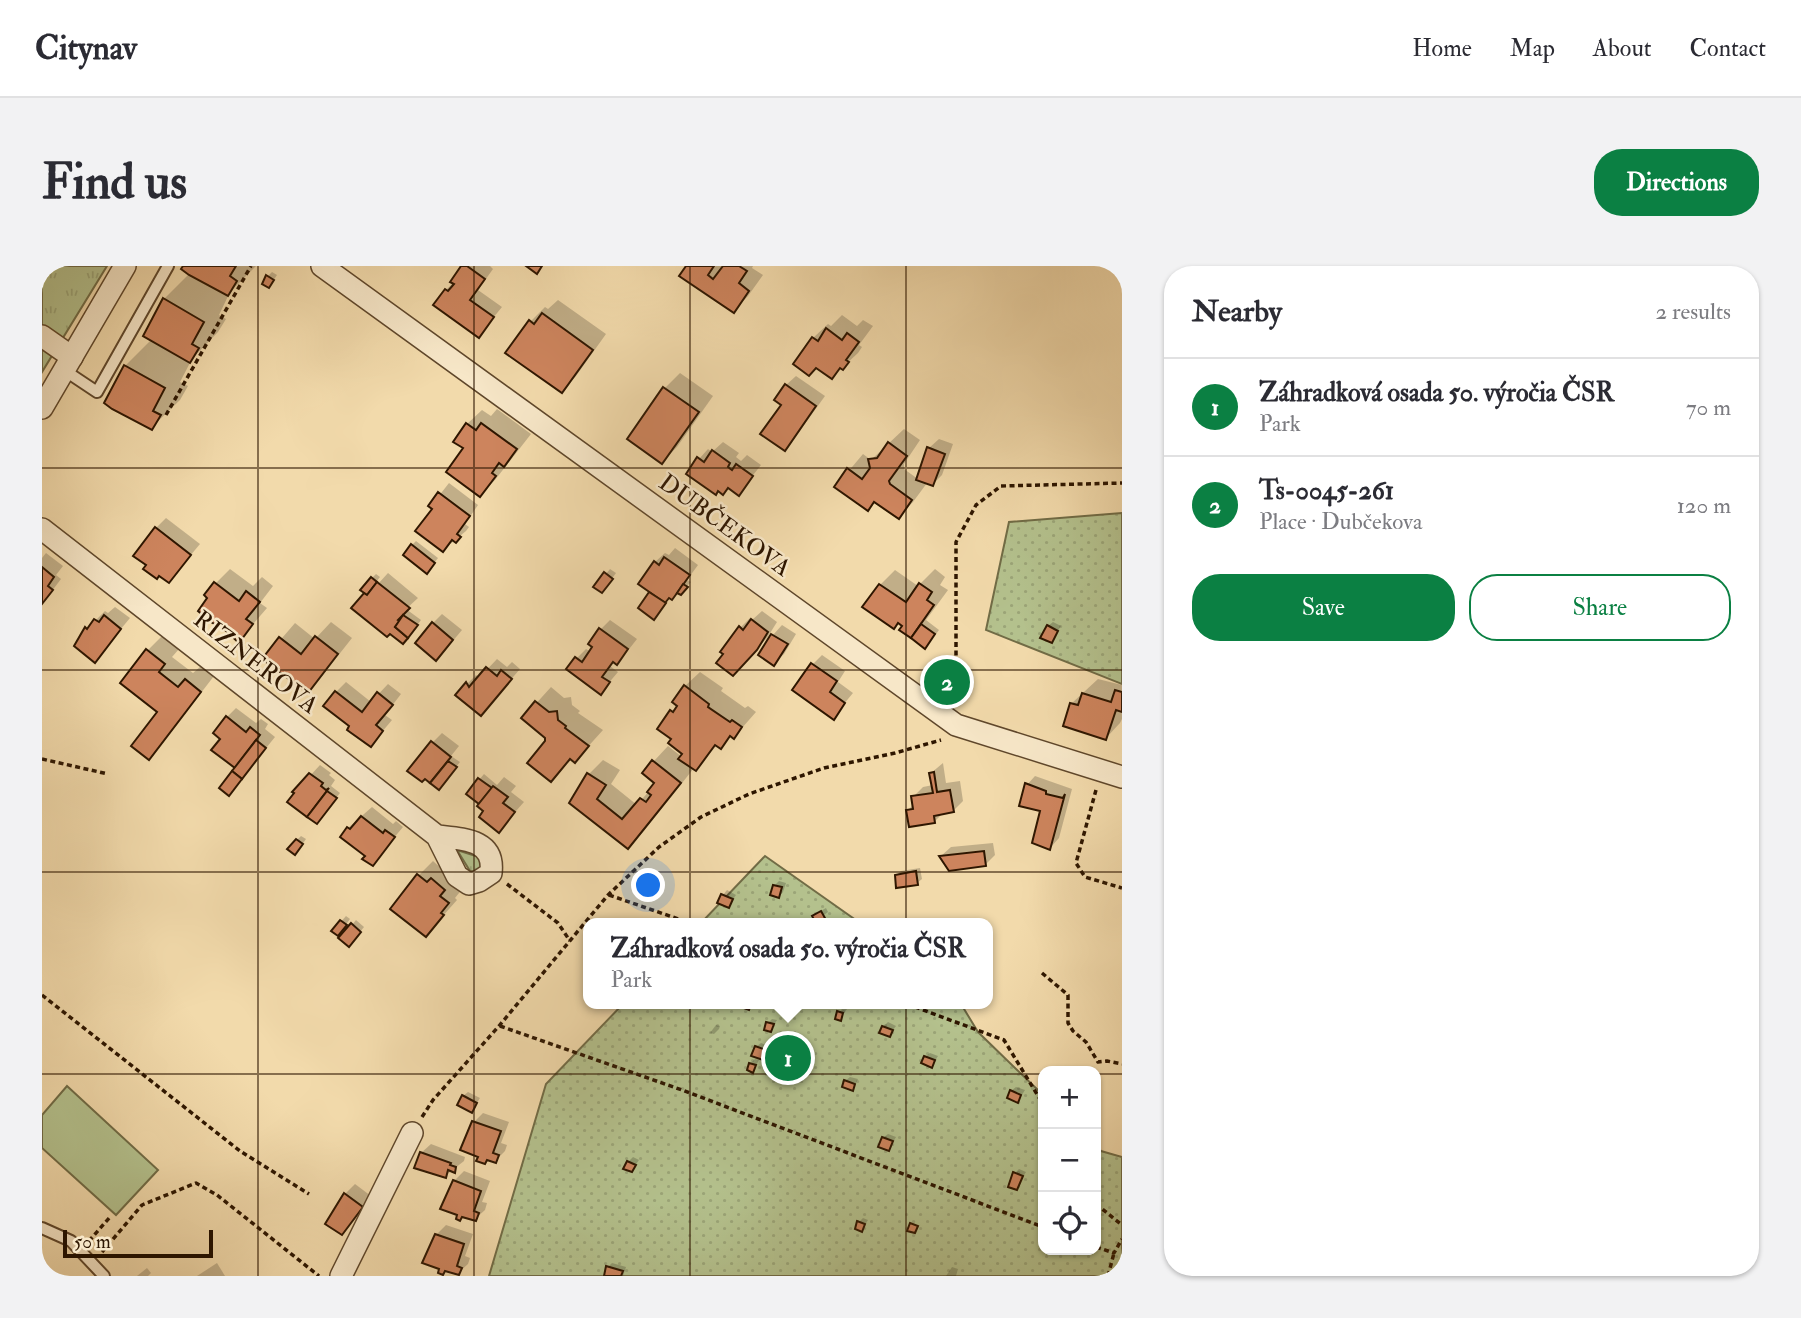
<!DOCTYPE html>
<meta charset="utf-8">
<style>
body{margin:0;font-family:"IM FELL Double Pica",serif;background:#f2f2f3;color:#2b2b33}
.controls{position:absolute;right:21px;bottom:21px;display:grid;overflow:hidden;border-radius:14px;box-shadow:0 2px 5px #0004}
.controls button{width:63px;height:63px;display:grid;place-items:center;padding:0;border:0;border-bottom:2px solid #e1e1e2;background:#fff;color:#2b2b33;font:35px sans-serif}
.scale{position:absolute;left:21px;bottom:18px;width:150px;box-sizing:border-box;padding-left:7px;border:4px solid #2e1600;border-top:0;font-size:19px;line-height:24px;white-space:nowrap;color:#2e1600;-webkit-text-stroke:5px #f7e7c8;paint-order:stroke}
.you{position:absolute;left:607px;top:620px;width:24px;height:24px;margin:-18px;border:5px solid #fff;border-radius:50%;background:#1a73e8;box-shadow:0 0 0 10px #1a73e833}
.badge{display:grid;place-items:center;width:46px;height:46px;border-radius:50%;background:#0b8043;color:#fff;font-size:23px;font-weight:700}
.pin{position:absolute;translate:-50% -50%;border:4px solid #fff;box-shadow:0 2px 7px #0006}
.popup{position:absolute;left:541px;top:652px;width:410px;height:91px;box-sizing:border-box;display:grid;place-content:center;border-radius:14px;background:#fff;filter:drop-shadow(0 2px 5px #0005);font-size:23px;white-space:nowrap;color:#7c7c81}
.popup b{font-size:26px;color:#2b2b33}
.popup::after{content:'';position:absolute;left:50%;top:100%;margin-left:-14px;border:14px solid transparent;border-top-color:#fff}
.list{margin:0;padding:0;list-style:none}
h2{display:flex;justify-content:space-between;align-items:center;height:91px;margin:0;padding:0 28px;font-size:30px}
h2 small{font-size:23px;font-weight:400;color:#7c7c81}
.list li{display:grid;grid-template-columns:46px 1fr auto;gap:21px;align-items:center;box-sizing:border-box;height:98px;padding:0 28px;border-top:2px solid #e1e1e2}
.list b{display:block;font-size:26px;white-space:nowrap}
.list p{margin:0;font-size:23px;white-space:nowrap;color:#7c7c81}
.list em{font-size:23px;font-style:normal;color:#7c7c81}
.actions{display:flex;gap:14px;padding:21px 28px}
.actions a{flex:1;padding:16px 0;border:2px solid #0b8043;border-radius:28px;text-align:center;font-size:24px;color:#0b8043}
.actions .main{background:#0b8043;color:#fff}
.icon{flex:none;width:38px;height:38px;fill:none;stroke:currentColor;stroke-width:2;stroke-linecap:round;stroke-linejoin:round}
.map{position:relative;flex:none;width:1080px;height:1010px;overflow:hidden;border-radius:28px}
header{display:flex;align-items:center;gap:42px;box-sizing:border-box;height:98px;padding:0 35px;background:#fff;border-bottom:2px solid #e1e1e2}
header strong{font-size:33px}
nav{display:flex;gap:38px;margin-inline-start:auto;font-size:24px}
.intro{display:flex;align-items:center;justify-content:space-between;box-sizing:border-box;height:168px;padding:0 42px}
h1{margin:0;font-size:49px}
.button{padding:18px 32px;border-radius:28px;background:#0b8043;color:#fff;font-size:24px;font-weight:700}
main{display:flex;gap:42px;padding:0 42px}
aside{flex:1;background:#fff;border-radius:28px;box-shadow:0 2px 5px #0004}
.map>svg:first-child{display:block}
</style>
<header>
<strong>Citynav</strong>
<nav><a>Home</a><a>Map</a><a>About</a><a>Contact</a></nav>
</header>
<div class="intro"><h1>Find us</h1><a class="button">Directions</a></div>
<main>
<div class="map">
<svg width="1080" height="1010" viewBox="0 0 1080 1010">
<defs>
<pattern id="grass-tufts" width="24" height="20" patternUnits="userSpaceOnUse" patternTransform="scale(1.75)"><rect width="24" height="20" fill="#b4c18d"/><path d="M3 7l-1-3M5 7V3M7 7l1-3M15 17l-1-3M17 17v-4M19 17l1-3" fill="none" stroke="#9ba578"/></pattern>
<pattern id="garden-dots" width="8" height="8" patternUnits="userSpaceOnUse" patternTransform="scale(1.75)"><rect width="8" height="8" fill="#b4c18d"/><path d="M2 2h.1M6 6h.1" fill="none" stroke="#9ba578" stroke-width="1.8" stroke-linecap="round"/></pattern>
</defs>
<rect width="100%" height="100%" fill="#f2daab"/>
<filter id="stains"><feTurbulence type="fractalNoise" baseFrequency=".00286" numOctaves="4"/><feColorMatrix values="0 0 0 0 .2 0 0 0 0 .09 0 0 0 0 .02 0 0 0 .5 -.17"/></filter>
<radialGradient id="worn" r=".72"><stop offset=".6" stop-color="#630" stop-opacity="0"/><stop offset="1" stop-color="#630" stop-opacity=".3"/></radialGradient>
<!-- grass -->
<g fill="url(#grass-tufts)" stroke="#716c46" stroke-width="2">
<path d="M0 0H65L0 106Z"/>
<path d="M415 584 437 591 440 600 433 606 428 605Z"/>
</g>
<!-- garden -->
<g fill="url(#garden-dots)" stroke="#716c46" stroke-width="2">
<path d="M1080 247V418L944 364 967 256Z"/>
<path d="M723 590 818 657H659Z"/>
<path d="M581 738H919L936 766 1001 829V984H1054V880L1059 885 1080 891V1010H447L504 818Z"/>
</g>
<!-- pitch -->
<path fill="#b4c18d" stroke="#716c46" stroke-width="2" d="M25 820 116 904 74 949 0 882V849Z"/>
<!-- shadow -->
<g fill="#0003">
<path d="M142 0H214L188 26 177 49 184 53 176 66 150 93 138 116 146 120 138 134 109 162 83 100 110 73 122 33 149 6Z"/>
<path d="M421 0H448L451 3 436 24 460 41 437 69 404 24 412 16Z"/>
<path d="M646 0H711L710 2 721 9 706 30 692 45Z"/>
<path d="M230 6 235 9 231 15 226 10Z"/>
<path d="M516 34 564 68 534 110 520 125 488 56 503 41 506 43Z"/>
<path d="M800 49 815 60 821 54 831 60 817 79 820 81 816 87 790 111 771 72 786 58 789 60Z"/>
<path d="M638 107 671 130 635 181 620 196 587 173 623 122Z"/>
<path d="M754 110 783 130 752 173 743 183 741 139 744 119Z"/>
<path d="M455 143 489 168 453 214 438 229 423 182 425 158 440 144 449 150Z"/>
<path d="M862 163 878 174 862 198V203L876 213 887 182 897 173 911 178 900 209 891 218 885 217 871 236 857 251 834 235 826 243 794 220 821 188 829 194Z"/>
<path d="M681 176 697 187 694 191 699 195 705 189 719 199 697 227 657 193 666 183 670 186Z"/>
<path d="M407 217 436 239 423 258 427 261 424 265 401 284 392 242 389 240Z"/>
<path d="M124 252 158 278 127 315 114 262Z"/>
<path d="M374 275 396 292 389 301 370 279Z"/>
<path d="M633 282 656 299 645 314 649 316 638 327 636 325 628 330 616 347 598 342 610 326 613 296 623 287 627 289Z"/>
<path d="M4 287 21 300 14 309 19 313 0 338V292Z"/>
<path d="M188 303 211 320 220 311 231 320 218 337 225 342 198 373 173 318Z"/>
<path d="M568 303 574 307 564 321 554 320Z"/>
<path d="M893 303 903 311 898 319 906 324 884 354 897 364 884 381 859 364 862 360 838 319 853 304 876 320Z"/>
<path d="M346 307 376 332 364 343 379 354 370 366 312 342 324 327 320 324 330 312 334 308 338 311 334 316 336 318Z"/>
<path d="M73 341 88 352 53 394 34 380 45 363 63 345 66 347Z"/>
<path d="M720 345 735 356 725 372 691 407 698 362 708 352 710 354Z"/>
<path d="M400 348 420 364 404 383 391 357Z"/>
<path d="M568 354 595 373 584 387 568 400 576 406 559 426 534 393 544 383 549 386 559 363Z"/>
<path d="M289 356 310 372 280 410 266 425 222 393 253 357 273 373Z"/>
<path d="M1011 356 1019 360 1009 375 1006 360Z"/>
<path d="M740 359 754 368 742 388 732 397 731 369Z"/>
<path d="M120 370 137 383 130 391 151 407 159 400 172 410 121 476 107 491 117 446 105 385Z"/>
<path d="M780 389 803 405 796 416 811 427 791 451 771 398Z"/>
<path d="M455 393 465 401 470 396 478 403 448 438 424 419 434 409 437 412Z"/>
<path d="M658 406 681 422 679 425 703 442 706 440 714 446 692 471 690 469 678 481 675 479 654 503 652 502 601 566 586 581 530 536 547 508 561 494 578 504 569 518 595 539 614 517 602 507 612 495 626 480 640 491 643 487 631 473 617 463 636 438 643 420Z"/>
<path d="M906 408 913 409V415L908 419 902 413Z"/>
<path d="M1056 413 1080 419V453L1078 457 1064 472 1029 438Z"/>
<path d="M304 416 329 436 346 418 359 428 343 449 350 454 329 479 310 459 294 426Z"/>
<path d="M509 421 522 432 529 431 530 439 538 445 536 447 561 464 533 495 530 492 509 514 505 471 481 452Z"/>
<path d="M194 442 214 457 219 453 226 458 223 463 233 471 203 508 195 502 180 472 185 451Z"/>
<path d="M400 467 417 480 409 490 418 496 397 522 383 511 391 476Z"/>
<path d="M901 497 904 517 918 515 921 535 911 545 902 546 892 556 866 544 872 538 871 531 881 521 891 519 889 507Z"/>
<path d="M278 499 289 507 287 509 293 514 289 520 298 527 275 556 265 548 253 526Z"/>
<path d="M442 508 455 519 462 511 474 520 469 526 482 536 457 564 443 545 444 531 426 527Z"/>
<path d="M993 510 1030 523 1017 572 1008 582 1000 544 984 520Z"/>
<path d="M330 541 351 558 354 555 361 561 330 598 306 562Z"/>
<path d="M259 570 264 573 257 583 255 574Z"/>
<path d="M951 577 953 589 943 599 899 590 909 581Z"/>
<path d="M391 595 421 622 413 632 415 634 384 669 377 609Z"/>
<path d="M878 602 880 613 875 617 854 609 859 605Z"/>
<path d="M737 615 744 617 741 626 737 630 732 620Z"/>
<path d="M685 624 694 629 686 640 681 629Z"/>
<path d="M784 642 786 646 775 654 777 646Z"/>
<path d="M304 650 308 653 300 664 291 665Z"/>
<path d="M314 654 322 661 312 674 310 659Z"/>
<path d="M801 742 805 743 798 753 797 746Z"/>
<path d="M730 753 735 754 729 764 726 757Z"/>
<path d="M846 756 854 760 847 769 841 761Z"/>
<path d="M674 759 678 760 677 763 672 768 668 767Z"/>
<path d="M719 777 727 780 720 792 714 781Z"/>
<path d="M888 787 896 790 890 800 883 791Z"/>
<path d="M713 793 717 794 711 805 709 797Z"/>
<path d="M808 811 816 813 811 823 803 815Z"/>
<path d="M974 821 983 824 976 835 969 825Z"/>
<path d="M426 826 438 832 430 845 421 830Z"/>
<path d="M441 847 467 856 459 877 465 879 463 885 453 895 438 890 432 856Z"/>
<path d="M846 868 854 871 847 883 841 872Z"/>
<path d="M389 878 423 891 422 895 403 910 379 887Z"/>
<path d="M591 891 597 894 590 904 586 896Z"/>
<path d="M977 903 984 906 974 922 973 907Z"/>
<path d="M422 905 448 915 440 936 445 937 443 944 433 953 412 915Z"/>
<path d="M313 918 329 930 300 967 286 958 303 928Z"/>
<path d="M821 952 826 954 820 964 817 956Z"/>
<path d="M404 959 431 968 423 990 428 992 426 998 416 1007 394 969Z"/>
<path d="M175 997 183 1010H155Z"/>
<path d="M570 997 584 1001 581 1010H564L566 1001Z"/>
<path d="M910 1001 916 1003 914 1010H904Z"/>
<path d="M105 1002 109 1007 106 1010H95Z"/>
</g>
<!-- building -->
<g fill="#cd845d" stroke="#2e1600" stroke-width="2">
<path d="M141 0H194L188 10 195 15 186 30 147 9 139 3Z"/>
<path d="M419 0H425L443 13 428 34 452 51 437 72 391 39 403 23 406 25 412 18 408 16Z"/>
<path d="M484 0H500L495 8Z"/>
<path d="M644 0H672L666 9 671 13 681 0H697L705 5 697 17 707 25 692 47 637 10Z"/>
<path d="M224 9 232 14 227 22 220 18Z"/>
<path d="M121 32 162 56 150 78 157 82 148 97 101 70Z"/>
<path d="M500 47 551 84 520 127 463 87 487 54 492 58Z"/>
<path d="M784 62 800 74 805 67 817 76 804 94 807 96 801 104 798 102 790 113 774 102 767 110 751 98 770 71 776 75Z"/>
<path d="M82 99 123 122 111 145 119 149 110 164 70 143 62 137Z"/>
<path d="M743 118 774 140 743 185 718 168 739 139 732 134Z"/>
<path d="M621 121 657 146 620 198 585 173Z"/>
<path d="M424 157 434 164 439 157 475 183 462 201 457 197 450 207 454 210 438 231 404 206 421 182 411 176Z"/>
<path d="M846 176 865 190 847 215 848 218 870 234 857 253 832 236 826 245 792 221 805 202 820 213 828 202 826 193 835 192Z"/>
<path d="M885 181 903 188 891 220 874 214Z"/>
<path d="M670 184 688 197 686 201 690 204 694 198 711 210 697 230 686 222 681 229 676 225 674 229 644 208 655 191 662 196Z"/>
<path d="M396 226 428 250 415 268 419 271 414 277 410 274 401 286 373 265 390 243 386 240Z"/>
<path d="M113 261 149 289 127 317 117 310 115 313 101 303 104 299 91 290Z"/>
<path d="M369 278 393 297 385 308 361 289Z"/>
<path d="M622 291 648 309 630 334 627 332 623 337 596 318 612 295 617 299Z"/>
<path d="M0 301 12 311 6 320 11 324 0 338Z"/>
<path d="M562 306 571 313 560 327 551 321Z"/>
<path d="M329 311 335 316 325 329 318 324Z"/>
<path d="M172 316 197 335 204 325 218 336 204 353 211 358 197 377 183 364 162 352 163 351 156 345 165 332 162 329Z"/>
<path d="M335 316 368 342 356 354 358 355 353 361 366 372 361 378 348 368 345 371 309 342 322 327 325 329Z"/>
<path d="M877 317 890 326 885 334 892 339 869 372 857 364 860 360 856 357 852 363 820 341 837 318 864 336Z"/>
<path d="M641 318 646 321 639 329 635 327Z"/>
<path d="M607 326 624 337 612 354 596 342Z"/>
<path d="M62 349 79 363 53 397 32 380 43 361 45 363 52 353 57 356Z"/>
<path d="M361 349 376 359 366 372 353 361Z"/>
<path d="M709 353 726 366 715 384 691 410 674 397 681 388 678 386 697 360 701 364Z"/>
<path d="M390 356 411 374 394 395 373 377Z"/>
<path d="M879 358 893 368 883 383 869 372Z"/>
<path d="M1005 359 1016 365 1010 377 998 372Z"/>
<path d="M557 362 586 383 575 399 571 396 560 411 568 416 559 429 524 403 533 391 540 396 550 381 546 378Z"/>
<path d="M729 368 746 378 732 400 716 389Z"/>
<path d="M273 370 296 388 266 427 220 393 237 371 259 388Z"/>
<path d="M104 383 123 398 117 406 136 421 143 413 159 426 107 494 89 480 115 446 78 417Z"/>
<path d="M769 397 795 415 788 426 803 437 792 454 750 424Z"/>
<path d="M444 401 455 410 459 404 470 413 439 450 413 429 424 416 427 421Z"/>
<path d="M900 412 910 413 909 421 899 420Z"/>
<path d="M642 419 667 438 666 441 688 456 690 454 700 461 692 473 688 470 679 483 673 479 654 505 636 493 640 488 626 477 629 473 615 463 628 444 631 446 635 440 630 436Z"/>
<path d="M1073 424 1080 426V446L1074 444 1064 474 1021 460 1028 437 1036 439 1040 427 1069 436Z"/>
<path d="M293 425 320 446 335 426 351 439 334 459 341 465 329 481 305 464 307 460 281 440Z"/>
<path d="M493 435 507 446 515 445 516 454 524 460 523 462 547 480 533 497 528 493 509 516 485 497 503 475V472L479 452Z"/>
<path d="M184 450 204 466 208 461 218 469 193 502 169 484 178 473 171 467Z"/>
<path d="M214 474 224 482 200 513 190 505Z"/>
<path d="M389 475 409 491 388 517 383 513 380 516 365 505Z"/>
<path d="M610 494 639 517 586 583 527 537 545 507 564 519 555 533 580 553 598 532 604 536 609 529 605 526 612 517 600 507Z"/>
<path d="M406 495 415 501 397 524 388 517Z"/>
<path d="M190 505 200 513 187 530 177 522Z"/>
<path d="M892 506 895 526 908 524 912 546 892 550 893 557 867 561 864 544 871 543 869 530 891 527 887 507Z"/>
<path d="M267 507 281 517 279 520 284 524 287 522 265 551 245 536 252 527 250 526Z"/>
<path d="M436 512 450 522 437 538 424 528Z"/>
<path d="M983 517 1004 525V528L1021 532 1023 528 1008 584 990 577 998 545 977 540Z"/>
<path d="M451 520 466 531 461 537 473 546 457 567 437 551 441 545 435 540Z"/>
<path d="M285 525 295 532 275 558 265 551Z"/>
<path d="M319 550 341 567 343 564 353 571 331 600 320 593 323 590 298 571 305 561 308 563Z"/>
<path d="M254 573 261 578 253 589 245 583Z"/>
<path d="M942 585 944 600 907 605 897 590Z"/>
<path d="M874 605 876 619 854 622 853 609Z"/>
<path d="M375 608 385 616 389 612 403 624 398 630 407 637 399 647 402 649 384 671 348 643Z"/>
<path d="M731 619 740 621 737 632 728 629Z"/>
<path d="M679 628 691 633 687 642 675 637Z"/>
<path d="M779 645 783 652 774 657 770 650Z"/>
<path d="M298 654 305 659 296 670 289 665Z"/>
<path d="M309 657 319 666 307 681 296 672Z"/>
<path d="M697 738H709L707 744 696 740Z"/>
<path d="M795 745 801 747 799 755 793 753Z"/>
<path d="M724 756 732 758 729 766 722 764Z"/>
<path d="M840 760 851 764 848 771 837 767Z"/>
<path d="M713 780 724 784 721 794 709 790Z"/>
<path d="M882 790 893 794 890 802 879 797Z"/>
<path d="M707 797 714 799 711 807 705 804Z"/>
<path d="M802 814 813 818 811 825 800 821Z"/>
<path d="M968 824 979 829 976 837 965 832Z"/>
<path d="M420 829 435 837 430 847 415 839Z"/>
<path d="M430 855 459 865 451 887 457 889 454 897 445 894 443 898 434 895 436 891 418 884Z"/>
<path d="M840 871 851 875 847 885 836 881Z"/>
<path d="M378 886 409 897 408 899 414 901 413 907 406 904 404 912 372 902Z"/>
<path d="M585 895 594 899 590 906 581 903Z"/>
<path d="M971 906 981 910 975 924 966 921Z"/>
<path d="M411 914 439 925 432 945 437 947 434 955 420 951 418 955 414 953 415 949 398 943Z"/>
<path d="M302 927 321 941 300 969 283 958Z"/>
<path d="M815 955 823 958 820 966 813 963Z"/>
<path d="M868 957 876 960 873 967 865 965Z"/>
<path d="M393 968 422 978 415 1000 420 1002 417 1009 403 1005 401 1009 396 1007 397 1003 380 997Z"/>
<path d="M564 1000 581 1005 579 1010H562Z"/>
</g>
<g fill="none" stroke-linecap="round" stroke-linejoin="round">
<defs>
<g id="lane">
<path d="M22 104 55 126 126 0"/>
<path d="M0 962 29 975 62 1010"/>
</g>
<g id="street">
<path d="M280 0 914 459 1080 511"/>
<path d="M0 70 30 91"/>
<path d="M0 142 83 0"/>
<path d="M0 263 395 570 415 610 427 618 437 615 449 607C453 573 421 573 395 570"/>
<path d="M299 1010 370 867"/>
</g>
</defs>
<!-- lane casing -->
<use href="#lane" stroke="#5f472b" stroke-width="14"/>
<!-- street casing -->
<use href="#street" stroke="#5f472b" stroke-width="24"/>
<!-- path -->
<g stroke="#2e1600" stroke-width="3.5" stroke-dasharray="5 3.5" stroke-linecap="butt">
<path d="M124 149 209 0"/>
<path d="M914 432V276L934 239 959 220 1080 217"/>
<path d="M0 493 66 508"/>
<path d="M1054 524 1034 597 1043 611 1080 622"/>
<path d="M465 618 516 657 528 675"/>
<path d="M567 629 648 657"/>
<path d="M1000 707 1026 729V757L1031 765 1044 776 1056 796 1065 795 1080 798"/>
<path d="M0 729 198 885 267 928"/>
<path d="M865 738 962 774 1001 838"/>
<path d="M458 760 640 824 1001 961"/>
<path d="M380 851 391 834 457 760 566 629 617 581 659 551 707 528 782 502 853 487 899 474"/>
<path d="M1054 938 1080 959"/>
<path d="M47 975 68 951"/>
<path d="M1054 981 1072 987 1080 973"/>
<path d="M60 986 100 939 154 917 175 929 277 1010"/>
<path d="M1066 1010 1072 987"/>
</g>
<!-- lane -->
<use href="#lane" stroke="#f7e7c8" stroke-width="10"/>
<!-- street -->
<use href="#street" stroke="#f7e7c8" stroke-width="21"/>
</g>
<!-- grid -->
<path fill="none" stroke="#2e1600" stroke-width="2" stroke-opacity="0.55" d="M216 0V1010M432 0V1010M648 0V1010M864 0V1010M0 202H1080M0 404H1080M0 606H1080M0 808H1001M1054 808H1080"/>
<g text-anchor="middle" stroke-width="5" stroke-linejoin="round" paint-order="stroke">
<!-- street labels -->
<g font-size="24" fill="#2e1600" stroke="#f7e7c8">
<text transform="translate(683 259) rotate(36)" y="8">DUBČEKOVA</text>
<text transform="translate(214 396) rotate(38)" y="8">RIZNEROVA</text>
</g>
</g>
<rect width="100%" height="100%" filter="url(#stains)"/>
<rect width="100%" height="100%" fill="url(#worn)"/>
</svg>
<div class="controls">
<button>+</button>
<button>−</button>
<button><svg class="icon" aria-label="locate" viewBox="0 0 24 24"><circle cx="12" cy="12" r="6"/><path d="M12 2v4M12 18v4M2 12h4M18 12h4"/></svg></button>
</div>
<div class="scale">50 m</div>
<div class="you"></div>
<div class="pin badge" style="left:746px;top:792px">1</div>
<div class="popup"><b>Záhradková osada 50. výročia ČSR</b>Park</div>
<div class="pin badge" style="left:905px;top:416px">2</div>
</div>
<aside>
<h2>Nearby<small>2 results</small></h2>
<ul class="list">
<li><span class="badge">1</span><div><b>Záhradková osada 50. výročia ČSR</b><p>Park</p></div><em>70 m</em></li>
<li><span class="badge">2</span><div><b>Ts-0045-261</b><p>Place · Dubčekova</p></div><em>120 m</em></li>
</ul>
<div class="actions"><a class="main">Save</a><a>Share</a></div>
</aside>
</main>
